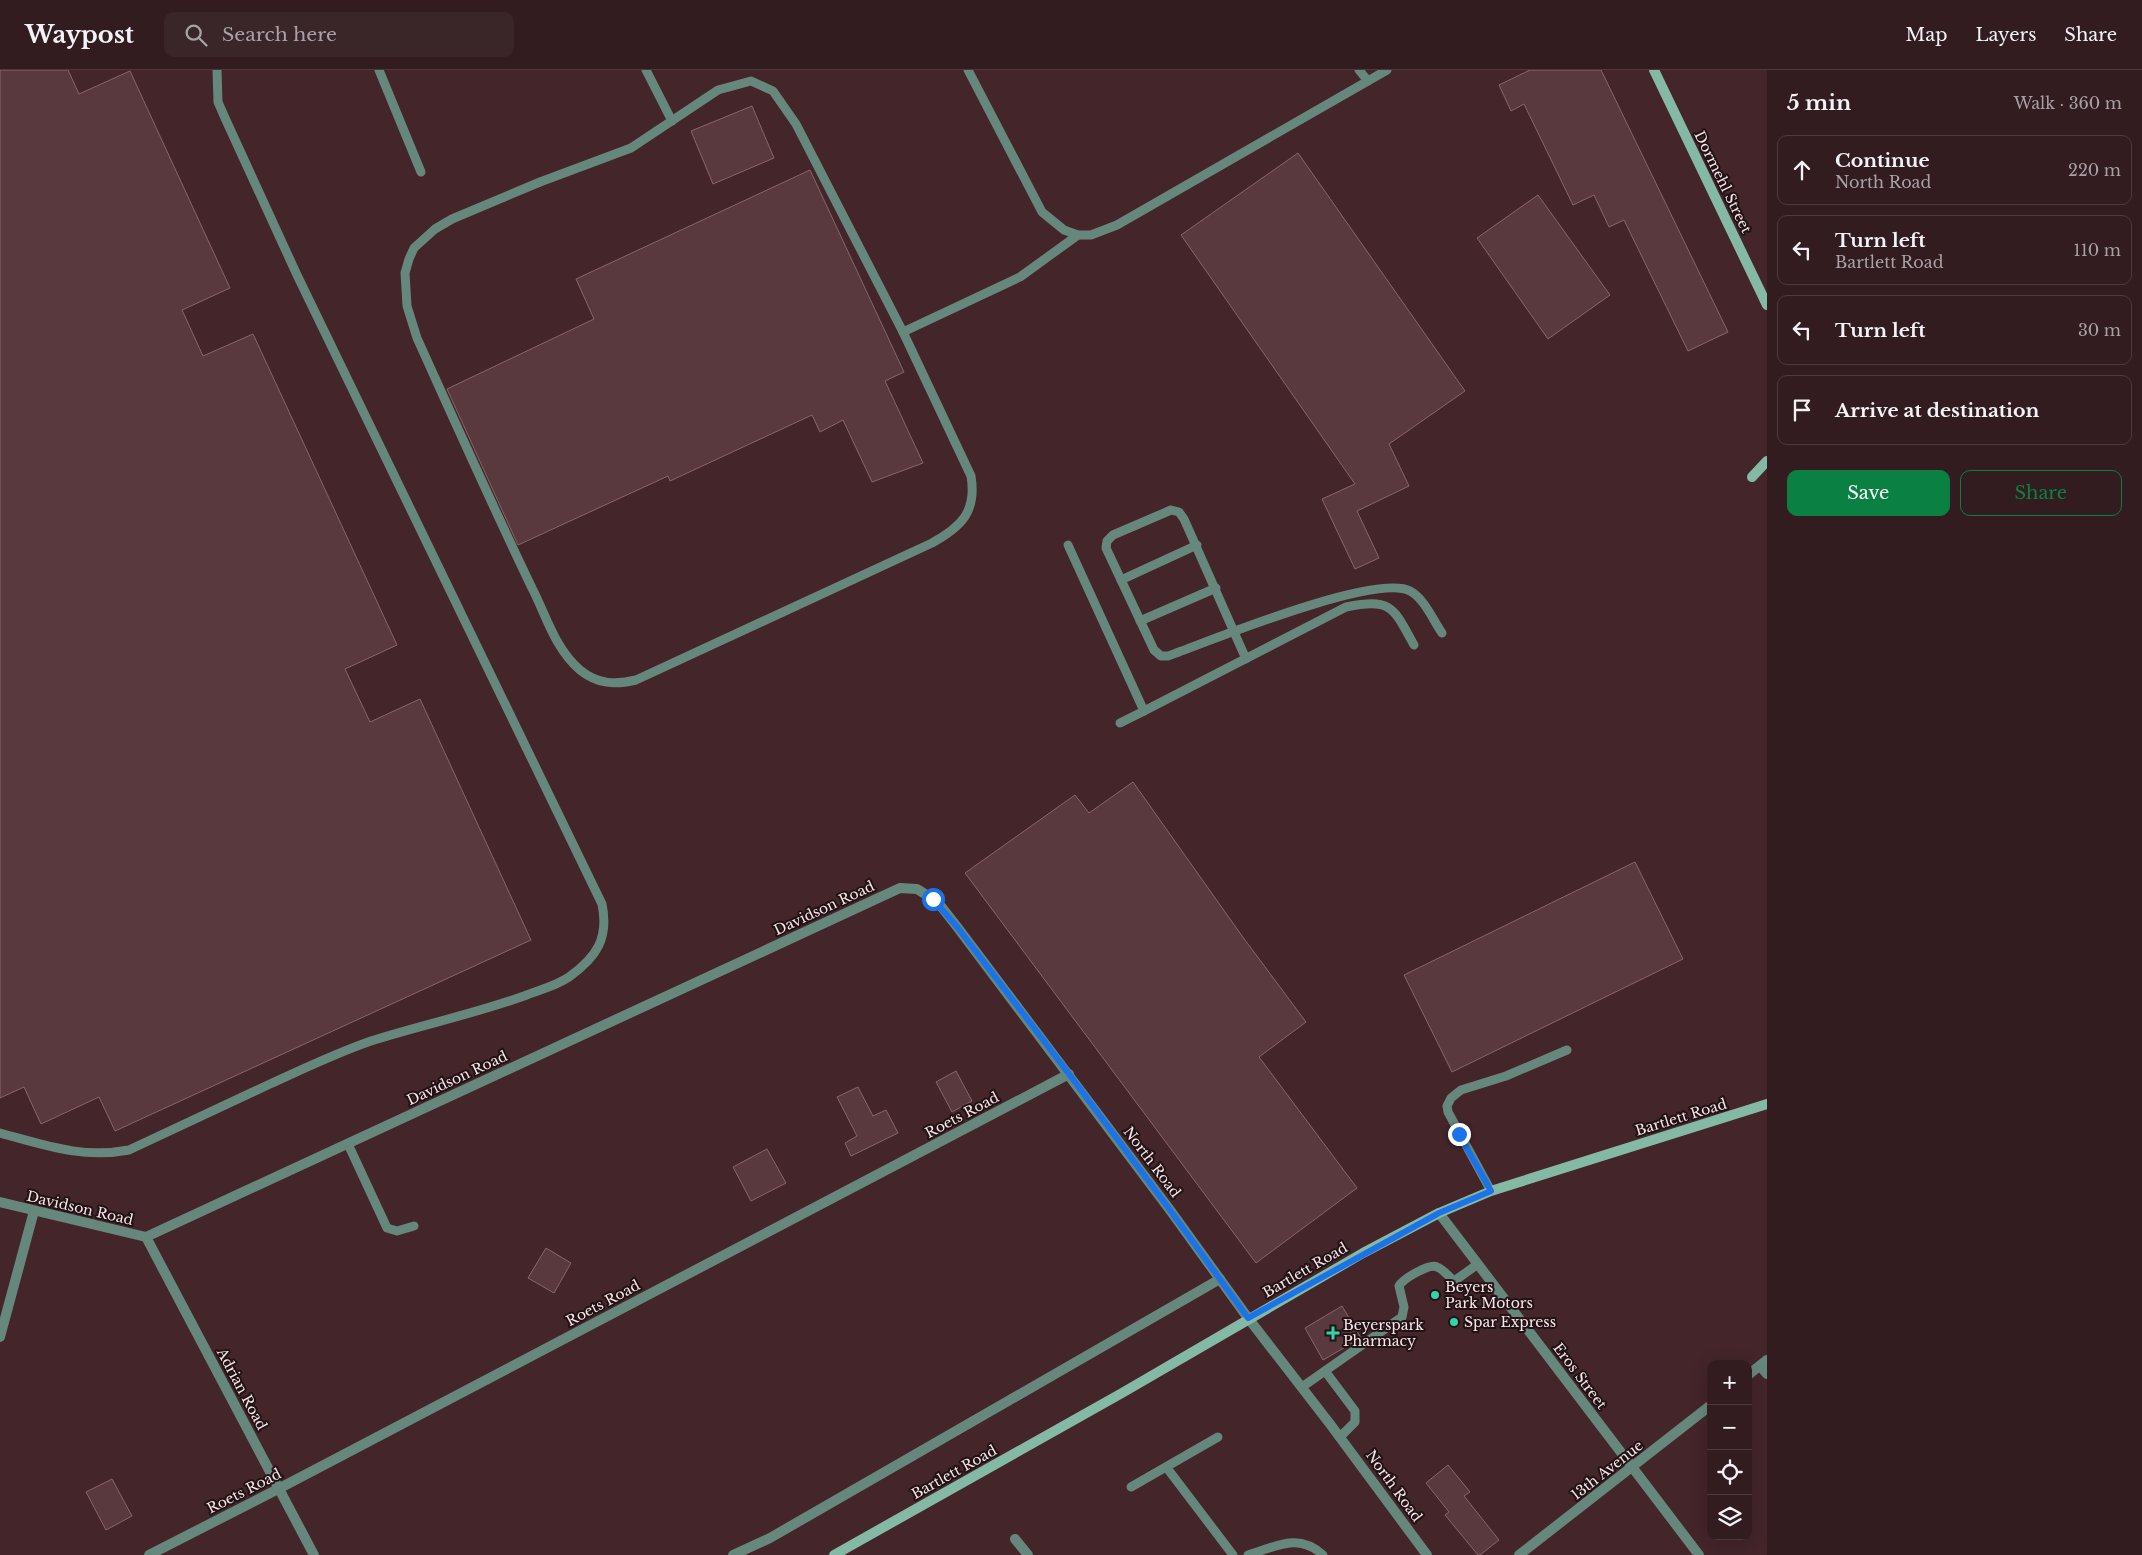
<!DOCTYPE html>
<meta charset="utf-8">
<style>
body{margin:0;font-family:"Libre Baskerville",serif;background:#3a2529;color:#f1f3f6}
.controls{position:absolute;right:15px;bottom:15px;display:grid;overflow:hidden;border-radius:10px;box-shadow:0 5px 20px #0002}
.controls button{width:45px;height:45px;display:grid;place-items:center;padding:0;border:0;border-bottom:1px solid #4d3a3e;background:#321c20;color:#f1f3f6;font:25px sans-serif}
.stop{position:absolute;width:15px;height:15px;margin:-11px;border:4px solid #1a73e8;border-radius:50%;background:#fff}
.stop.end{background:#1a73e8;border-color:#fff;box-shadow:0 1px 5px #0008}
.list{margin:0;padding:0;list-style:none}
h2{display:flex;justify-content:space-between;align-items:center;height:65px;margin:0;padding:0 20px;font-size:21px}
h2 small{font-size:16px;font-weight:400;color:#a8a1a5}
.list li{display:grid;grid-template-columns:32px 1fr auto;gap:15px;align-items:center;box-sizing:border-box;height:70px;margin:0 10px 10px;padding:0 10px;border:1px solid #4d3a3e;border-radius:10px}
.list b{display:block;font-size:19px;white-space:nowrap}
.list p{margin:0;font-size:16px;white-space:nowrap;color:#a8a1a5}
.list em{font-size:16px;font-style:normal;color:#a8a1a5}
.actions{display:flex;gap:10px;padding:15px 20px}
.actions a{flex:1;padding:11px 0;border:1px solid #0b8043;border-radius:10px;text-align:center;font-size:18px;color:#0b8043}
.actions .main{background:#0b8043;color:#fff}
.icon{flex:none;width:28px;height:28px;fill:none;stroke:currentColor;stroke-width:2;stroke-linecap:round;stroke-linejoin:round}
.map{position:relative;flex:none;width:1767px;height:1485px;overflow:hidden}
header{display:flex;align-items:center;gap:30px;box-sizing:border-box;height:70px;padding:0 25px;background:#321c20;border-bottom:1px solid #4d3a3e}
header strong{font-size:24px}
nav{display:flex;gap:28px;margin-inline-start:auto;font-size:18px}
.search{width:350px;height:45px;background:#3a2529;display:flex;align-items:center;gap:12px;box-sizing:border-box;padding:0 18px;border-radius:10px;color:#a8a1a5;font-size:19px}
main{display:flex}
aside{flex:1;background:#321c20}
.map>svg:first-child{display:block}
</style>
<header>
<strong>Waypost</strong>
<div class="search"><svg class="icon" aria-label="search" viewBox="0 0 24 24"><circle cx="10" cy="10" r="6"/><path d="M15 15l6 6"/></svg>Search here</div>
<nav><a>Map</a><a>Layers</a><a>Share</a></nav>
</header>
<main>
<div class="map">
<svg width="1767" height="1485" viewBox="0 0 1767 1485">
<rect width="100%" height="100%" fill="#43252a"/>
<!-- building -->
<g fill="#59393e" stroke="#89666b">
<path d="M0 0H68L79 24 130 1 230 218 182 240 203 286 253 264 397 575 345 599 370 652 420 629 531 870 115 1061 99 1027 41 1054 24 1017 0 1028Z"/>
<path d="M1530 0H1601L1728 262 1688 281 1624 150 1609 157 1594 125 1573 135 1524 34 1511 41 1499 15Z"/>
<path d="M752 36 774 88 713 114 691 61Z"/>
<path d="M1298 83 1465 321 1389 374 1409 416 1357 441 1379 488 1355 499 1322 429 1355 414 1181 165Z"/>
<path d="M810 100 904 302 885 311 923 393 872 412 843 350 820 362 812 345 670 411 668 406 518 475 447 319 594 249 576 209Z"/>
<path d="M1538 125 1610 225 1548 269 1477 168Z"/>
<path d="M1133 712 1242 866 1306 952 1259 987 1357 1118 1256 1193 965 803 1075 725 1089 743Z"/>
<path d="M1635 792 1683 889 1452 1002 1404 905Z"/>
<path d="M956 1001 972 1031 952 1042 936 1012Z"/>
<path d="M858 1017 873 1046 886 1040 898 1063 851 1086 845 1073 857 1066 837 1027Z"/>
<path d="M767 1079 786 1113 751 1131 733 1097Z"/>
<path d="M546 1178 571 1193 554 1223 528 1208Z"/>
<path d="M1342 1236 1361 1268 1323 1290 1305 1258Z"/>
<path d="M1448 1395 1470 1422 1464 1426 1499 1470 1480 1485H1478L1445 1445 1449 1442 1426 1413Z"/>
<path d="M112 1409 132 1446 106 1460 86 1422Z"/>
</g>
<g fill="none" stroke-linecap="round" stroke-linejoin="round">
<!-- lane -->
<g stroke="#66877b" stroke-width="9">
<path d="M379 0 421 102"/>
<path d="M646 0 672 51"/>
<path d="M968 0 1042 142 1064 160 1078 165H1091L1117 155 1387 0"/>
<path d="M1359 0 1368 11"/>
<path d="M751 11 773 21 796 54 903 262 971 406C977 442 961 457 932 473L636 610C615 615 597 614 580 600 555 579 546 545 532 518 492 435 455 352 417 268L407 236 405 203 409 189 414 178 435 159 452 149 540 112 631 78 718 20Z"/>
<path d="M903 262 1020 207 1078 165"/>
<path d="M1068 475 1144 641 1120 653"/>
<path d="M1121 510 1197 475"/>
<path d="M1140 551 1216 518"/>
<path d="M1246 589 1184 449 1179 442 1171 440 1113 465 1107 471 1106 478 1154 580 1161 586H1168C1210 571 1375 503 1410 521 1424 528 1433 550 1442 563"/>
<path d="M1144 641 1346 537C1392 528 1393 537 1414 575"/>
<path d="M0 1063C45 1075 82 1089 129 1080 176 1058 223 1036 270 1014 303 999 336 983 371 971 421 955 474 944 524 926 539 920 556 916 569 907 597 887 609 868 602 834L297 205 225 48 218 32 217 0"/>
<path d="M348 1074 387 1158 397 1161 414 1156"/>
<path d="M1491 1121 1448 1042 1447 1036 1451 1028 1461 1020 1506 1006 1567 980"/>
<path d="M1325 1301 1355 1341V1352L1340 1367"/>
<path d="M1302 1317 1402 1247 1404 1237 1399 1216C1403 1209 1429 1193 1437 1197 1443 1199 1448 1206 1453 1210L1457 1209 1478 1194"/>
<path d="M1167 1398 1233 1485"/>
<path d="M1131 1417 1218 1367"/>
<path d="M1248 1485C1275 1477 1298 1462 1323 1485"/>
</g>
<!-- street -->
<g stroke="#66877b" stroke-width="10">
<path d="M0 1132 146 1167 900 818 917 819 925 824 940 835 958 858 1170 1140 1248 1248 1330 1354 1427 1485"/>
<path d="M1439 1143 1699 1485"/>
<path d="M146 1167 314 1485"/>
<path d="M0 1267 34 1141"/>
<path d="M1760 1296 1767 1304"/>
<path d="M1748 1305 1767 1290"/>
<path d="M1015 1469 1028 1485"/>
<path d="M149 1485 280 1418 1069 1004"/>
<path d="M733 1485 770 1468 1220 1209"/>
<path d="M1519 1485 1711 1335"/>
</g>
<!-- secondary -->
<g stroke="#84b9a5" stroke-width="10">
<path d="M1654 0 1767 235"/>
<path d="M1752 407 1767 391"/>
<path d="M834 1485 1122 1323 1363 1183 1439 1143 1491 1121 1767 1034"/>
</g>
</g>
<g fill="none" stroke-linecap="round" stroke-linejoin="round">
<!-- route -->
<path stroke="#1a73e8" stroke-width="6" d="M933 829 958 858 1069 1004 1170 1140 1248 1248 1439 1143 1491 1121 1459 1064"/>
</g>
<!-- markers -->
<g fill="#33d4a8" stroke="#201215" stroke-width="2">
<circle cx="1435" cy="1225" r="5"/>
<circle cx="1454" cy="1252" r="5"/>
<path d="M1330.5 1255.5h5v5h5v5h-5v5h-5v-5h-5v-5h5z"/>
</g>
<g text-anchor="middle" stroke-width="4" stroke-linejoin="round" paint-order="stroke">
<!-- street labels -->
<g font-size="14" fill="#f9e5e7" stroke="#201215">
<text transform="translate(1723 112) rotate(64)" y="5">Dormehl Street</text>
<text transform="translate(824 838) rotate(-25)" y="5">Davidson Road</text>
<text transform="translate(457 1008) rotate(-25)" y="5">Davidson Road</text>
<text transform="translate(962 1045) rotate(-28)" y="5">Roets Road</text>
<text transform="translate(1681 1047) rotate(-17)" y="5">Bartlett Road</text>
<text transform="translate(1152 1092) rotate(53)" y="5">North Road</text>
<text transform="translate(80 1138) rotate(13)" y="5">Davidson Road</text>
<text transform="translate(1305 1200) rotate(-30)" y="5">Bartlett Road</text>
<text transform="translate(603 1233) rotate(-28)" y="5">Roets Road</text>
<text transform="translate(1580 1306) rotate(53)" y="5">Eros Street</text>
<text transform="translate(242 1319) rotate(62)" y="5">Adrian Road</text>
<text transform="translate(1607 1400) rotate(-38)" y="5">13th Avenue</text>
<text transform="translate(954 1402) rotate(-29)" y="5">Bartlett Road</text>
<text transform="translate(1394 1416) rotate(54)" y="5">North Road</text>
<text transform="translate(244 1421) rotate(-27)" y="5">Roets Road</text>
</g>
<!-- poi labels -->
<g font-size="14" fill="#f9e5e7" stroke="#201215" text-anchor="start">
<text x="1445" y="1222">Beyers<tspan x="1445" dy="16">Park Motors</tspan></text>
<text x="1464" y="1257">Spar Express</text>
<text x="1343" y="1260">Beyerspark<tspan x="1343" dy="16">Pharmacy</tspan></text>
</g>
</g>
</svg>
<div class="controls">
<button>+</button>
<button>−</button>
<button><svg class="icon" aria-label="locate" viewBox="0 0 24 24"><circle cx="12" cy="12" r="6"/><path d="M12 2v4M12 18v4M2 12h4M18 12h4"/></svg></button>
<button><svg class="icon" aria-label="layers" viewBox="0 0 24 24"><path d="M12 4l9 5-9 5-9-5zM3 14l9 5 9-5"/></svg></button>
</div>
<div class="stop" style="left:933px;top:829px"></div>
<div class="stop end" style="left:1459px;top:1064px"></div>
</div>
<aside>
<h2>5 min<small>Walk · 360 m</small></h2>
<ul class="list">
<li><svg class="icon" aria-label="ahead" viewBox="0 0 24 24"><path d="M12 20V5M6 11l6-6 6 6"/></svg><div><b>Continue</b><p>North Road</p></div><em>220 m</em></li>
<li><svg class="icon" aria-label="left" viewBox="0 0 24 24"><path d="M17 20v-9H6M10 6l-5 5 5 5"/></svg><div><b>Turn left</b><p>Bartlett Road</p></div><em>110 m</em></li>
<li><svg class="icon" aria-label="left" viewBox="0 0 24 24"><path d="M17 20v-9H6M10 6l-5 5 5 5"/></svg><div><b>Turn left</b></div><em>30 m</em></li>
<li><svg class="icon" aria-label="arrive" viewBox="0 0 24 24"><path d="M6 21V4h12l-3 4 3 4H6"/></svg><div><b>Arrive at destination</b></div></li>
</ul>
<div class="actions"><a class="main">Save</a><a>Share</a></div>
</aside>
</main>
